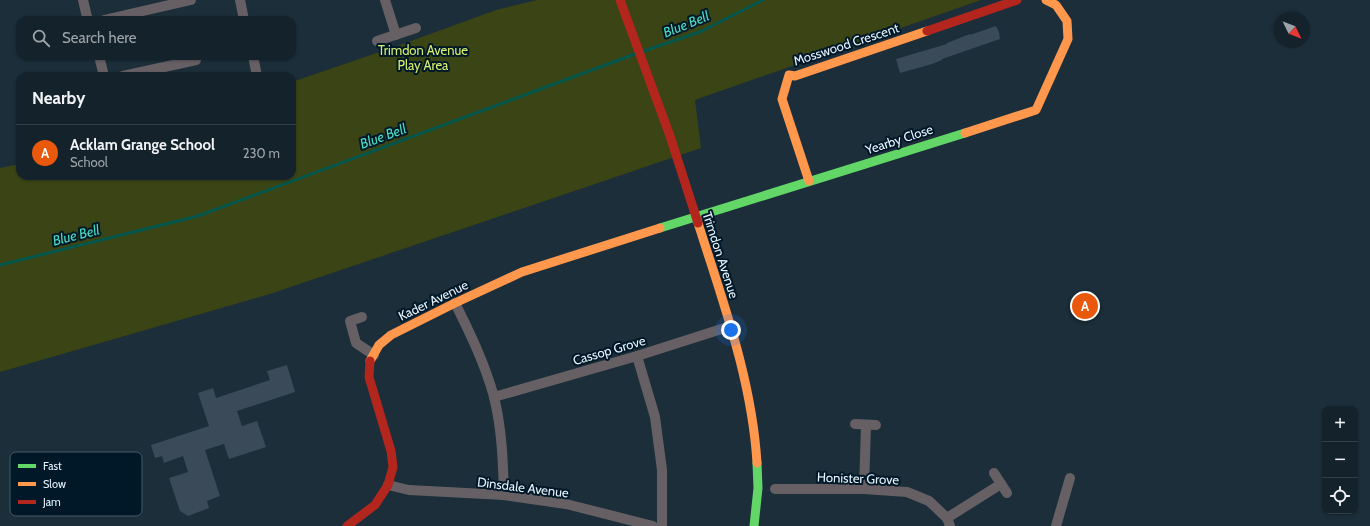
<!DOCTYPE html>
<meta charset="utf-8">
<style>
body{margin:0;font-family:Cabin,sans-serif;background:#1d2a33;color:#f1f3f6}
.controls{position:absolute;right:12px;bottom:12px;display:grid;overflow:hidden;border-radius:8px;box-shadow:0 1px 3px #0004}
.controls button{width:36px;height:36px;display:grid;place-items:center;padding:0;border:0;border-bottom:1px solid #333f47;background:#14222b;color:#f1f3f6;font:20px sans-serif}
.compass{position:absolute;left:1274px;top:12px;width:36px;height:36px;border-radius:50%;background:#14222b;box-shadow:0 1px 3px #0004;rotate:133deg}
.you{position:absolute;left:731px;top:330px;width:14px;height:14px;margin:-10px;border:3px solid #fff;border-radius:50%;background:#1a73e8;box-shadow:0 0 0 6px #1a73e833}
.badge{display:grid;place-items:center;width:26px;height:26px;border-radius:50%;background:#ea580c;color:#fff;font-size:13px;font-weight:700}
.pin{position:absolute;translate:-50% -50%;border:2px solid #fff;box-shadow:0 1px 4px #0006}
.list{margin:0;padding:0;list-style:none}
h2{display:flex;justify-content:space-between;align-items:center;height:52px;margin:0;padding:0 16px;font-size:17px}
h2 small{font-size:13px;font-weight:400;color:#9da4a9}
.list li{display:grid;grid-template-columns:26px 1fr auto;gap:12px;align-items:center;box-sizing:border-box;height:56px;padding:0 16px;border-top:1px solid #333f47}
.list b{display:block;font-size:15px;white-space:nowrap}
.list p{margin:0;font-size:13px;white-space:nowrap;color:#9da4a9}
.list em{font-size:13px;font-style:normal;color:#9da4a9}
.icon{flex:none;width:22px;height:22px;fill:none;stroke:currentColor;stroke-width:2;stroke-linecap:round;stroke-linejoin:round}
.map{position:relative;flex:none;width:1370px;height:526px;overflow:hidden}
.search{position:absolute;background:#14222b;box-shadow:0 1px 3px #0004;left:16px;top:16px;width:280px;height:44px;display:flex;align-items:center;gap:10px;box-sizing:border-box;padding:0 14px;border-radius:12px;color:#9da4a9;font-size:15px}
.panel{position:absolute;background:#14222b;box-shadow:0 1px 3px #0004;left:16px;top:72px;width:280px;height:108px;border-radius:12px}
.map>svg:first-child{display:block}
</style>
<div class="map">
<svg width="1370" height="526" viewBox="0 0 1370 526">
<rect width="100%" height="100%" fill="#1b2e39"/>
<!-- green -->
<path fill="#3a4415" d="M537 0H981L695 100 701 148 270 294 0 372V168L20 164V176H292V82L400 45 496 10Z"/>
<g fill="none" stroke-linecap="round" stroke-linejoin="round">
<!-- stream -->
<g stroke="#02564b" stroke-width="3">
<path d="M644 51 702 31 763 0"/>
<path d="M0 265 198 216 635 54"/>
</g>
</g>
<!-- building -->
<g fill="#3b4a59">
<path d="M996 26 999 32 1000 39 942 59V60L932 64 900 73 896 59 947 44V43L970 34V35Z"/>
<path d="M287 365 295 392 237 411 242 426 257 421 266 447 229 459 224 444 205 450 220 496 207 501 209 508 188 516 180 511 169 478 188 472 183 456 164 463 162 456 155 458 151 445 209 426 198 393 213 388 216 398 270 380 267 371Z"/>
</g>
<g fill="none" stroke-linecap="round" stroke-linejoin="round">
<!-- street -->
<g stroke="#666064" stroke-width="10">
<path d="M83 0 87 17 89 20"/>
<path d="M240 0 244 20"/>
<path d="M385 0 396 35"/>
<path d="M104 20 191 0"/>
<path d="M377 41 416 28"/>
<path d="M99 56 104 76"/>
<path d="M253 56 257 76"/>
<path d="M123 76 196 60"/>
<path d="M455 303C470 333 485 364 494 397 502 429 503 462 504 495"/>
<path d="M362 317 350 321 356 343 374 355"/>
<path d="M637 356 655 417 662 470V526"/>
<path d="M494 397 637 356 731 326"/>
<path d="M855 424 876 425"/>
<path d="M994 473 1007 493"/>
<path d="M388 485 409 490 504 495 566 504 653 526"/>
<path d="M775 489H864L907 492 929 501 947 518 950 526"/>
<path d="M864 489 866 425"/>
<path d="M947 518 1001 484"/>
<path d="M1056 526 1070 478"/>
</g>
<!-- fast -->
<g stroke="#63d668" stroke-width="9">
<path d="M660 228 965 133"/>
<path d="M754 526 758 488 757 463"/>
</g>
<!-- slow -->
<g stroke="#ff974d" stroke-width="9">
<path d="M965 133 1036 110 1068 39 1067 21 1056 5 1046 0"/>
<path d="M809 181 782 99 789 75 795 76 927 31"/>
<path d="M698 223C723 302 752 380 757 463"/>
<path d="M370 361 379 345 391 335 455 303 522 272 660 228"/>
</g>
<!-- jam -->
<g stroke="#b3261e" stroke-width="9">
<path d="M620 0 670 136 698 223"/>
<path d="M927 31 1017 0"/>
<path d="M347 526 375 505 388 485 393 467 391 451 369 377 370 361"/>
</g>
</g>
<g text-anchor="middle" stroke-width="4" stroke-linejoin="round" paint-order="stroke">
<!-- street labels -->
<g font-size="13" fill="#e7f4fd" stroke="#001828">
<text transform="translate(846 44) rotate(-18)" y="5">Mosswood Crescent</text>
<text transform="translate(899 139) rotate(-18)" y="5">Yearby Close</text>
<text transform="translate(721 255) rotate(72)" y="5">Trimdon Avenue</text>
<text transform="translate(433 300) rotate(-26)" y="5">Kader Avenue</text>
<text transform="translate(609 350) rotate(-16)" y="5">Cassop Grove</text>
<text transform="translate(858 478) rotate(2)" y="5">Honister Grove</text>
<text transform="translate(523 487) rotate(7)" y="5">Dinsdale Avenue</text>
</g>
<!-- park labels -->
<g font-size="13" fill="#d7ee6c" stroke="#001828">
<text x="423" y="55">Trimdon Avenue<tspan x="423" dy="15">Play Area</tspan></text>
</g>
<!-- water labels -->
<g font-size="14" font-style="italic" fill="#4cdac0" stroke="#001828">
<text transform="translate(686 24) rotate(-22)" y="5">Blue Bell</text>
<text transform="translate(383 136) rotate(-20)" y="5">Blue Bell</text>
<text transform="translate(76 235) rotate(-14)" y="5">Blue Bell</text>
</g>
</g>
<!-- legend -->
<rect x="10" y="452" width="132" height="64" rx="6" fill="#001828" stroke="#455a68" stroke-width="1"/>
<rect x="18" y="464" width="18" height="4" fill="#63d668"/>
<rect x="18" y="482" width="18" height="4" fill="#ff974d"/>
<rect x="18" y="500" width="18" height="4" fill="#b3261e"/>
<g font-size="11" fill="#e7f4fd">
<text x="43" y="470">Fast</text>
<text x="43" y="488">Slow</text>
<text x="43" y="506">Jam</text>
</g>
</svg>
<div class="controls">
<button>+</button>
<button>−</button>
<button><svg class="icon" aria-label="locate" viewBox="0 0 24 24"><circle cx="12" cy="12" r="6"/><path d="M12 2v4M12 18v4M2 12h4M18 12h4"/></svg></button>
</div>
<svg class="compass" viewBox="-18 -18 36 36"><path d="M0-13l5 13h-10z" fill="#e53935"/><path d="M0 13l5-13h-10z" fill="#9da4a9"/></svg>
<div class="you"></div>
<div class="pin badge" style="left:1085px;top:306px">A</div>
<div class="search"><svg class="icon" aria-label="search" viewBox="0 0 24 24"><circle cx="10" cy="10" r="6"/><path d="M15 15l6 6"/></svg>Search here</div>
<section class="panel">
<h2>Nearby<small></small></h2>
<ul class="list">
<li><span class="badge">A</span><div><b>Acklam Grange School</b><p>School</p></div><em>230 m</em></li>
</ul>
</section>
</div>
